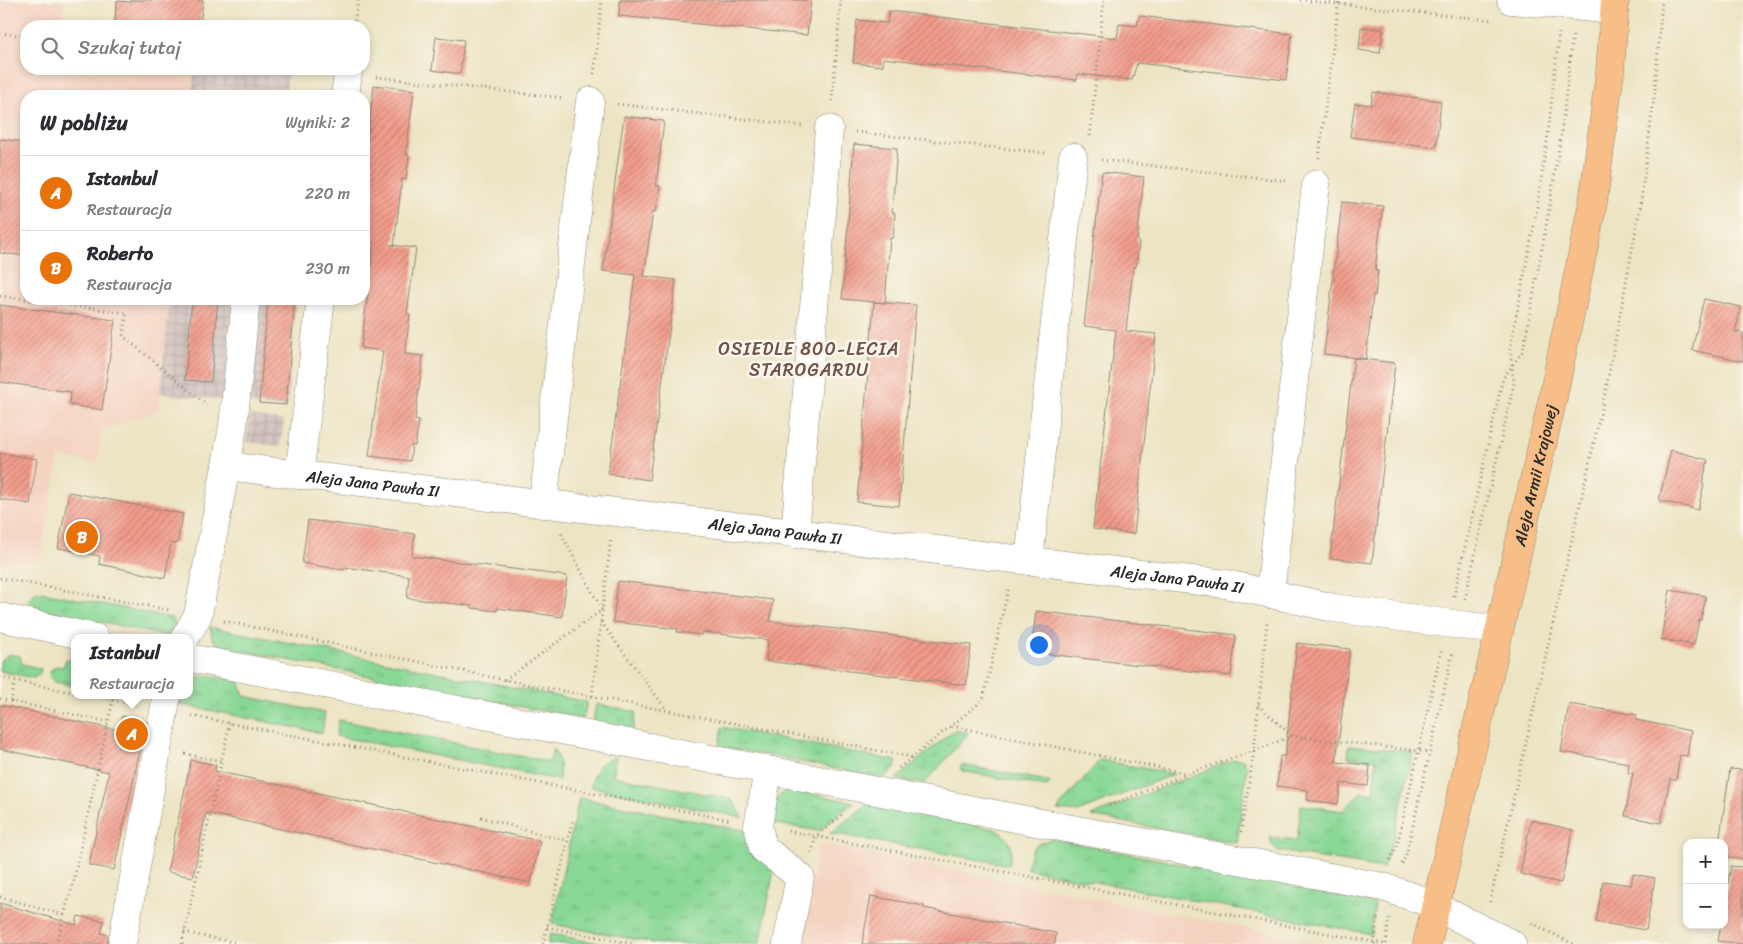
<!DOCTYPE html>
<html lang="pl">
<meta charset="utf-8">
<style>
body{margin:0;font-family:Sriracha,sans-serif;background:#f7f7f7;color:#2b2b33}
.controls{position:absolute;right:15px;bottom:15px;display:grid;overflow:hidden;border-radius:10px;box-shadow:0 2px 8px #0003}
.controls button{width:45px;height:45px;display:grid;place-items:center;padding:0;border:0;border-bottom:1px solid #e1e1e2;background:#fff;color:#2b2b33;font:25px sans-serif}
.you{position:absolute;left:1038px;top:644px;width:18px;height:18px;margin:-12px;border:4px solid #fff;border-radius:50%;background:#1a73e8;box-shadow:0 0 0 8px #1a73e833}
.badge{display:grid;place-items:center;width:32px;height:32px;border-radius:50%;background:#c8321e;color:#fff;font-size:16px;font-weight:700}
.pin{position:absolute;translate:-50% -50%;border:2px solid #fff;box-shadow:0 1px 5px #0006}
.popup{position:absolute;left:71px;top:634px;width:122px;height:65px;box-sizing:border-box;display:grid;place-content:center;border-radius:10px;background:#fff;filter:drop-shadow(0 1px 4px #0005);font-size:16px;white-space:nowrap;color:#7c7c81}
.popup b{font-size:19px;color:#2b2b33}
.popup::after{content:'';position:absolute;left:50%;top:100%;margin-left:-10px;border:10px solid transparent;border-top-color:#fff}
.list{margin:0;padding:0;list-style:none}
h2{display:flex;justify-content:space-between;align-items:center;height:65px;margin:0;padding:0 20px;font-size:21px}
h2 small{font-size:16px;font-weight:400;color:#7c7c81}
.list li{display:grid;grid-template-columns:32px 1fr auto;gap:15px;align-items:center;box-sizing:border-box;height:75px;padding:0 20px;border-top:1px solid #e1e1e2}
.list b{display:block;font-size:19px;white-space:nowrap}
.list p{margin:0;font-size:16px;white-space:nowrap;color:#7c7c81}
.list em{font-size:16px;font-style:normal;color:#7c7c81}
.icon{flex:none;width:28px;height:28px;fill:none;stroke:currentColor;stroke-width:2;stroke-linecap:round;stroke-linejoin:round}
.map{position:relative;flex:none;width:1743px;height:944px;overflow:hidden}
.search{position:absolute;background:#fff;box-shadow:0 2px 8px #0003;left:20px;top:20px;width:350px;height:55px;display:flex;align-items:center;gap:12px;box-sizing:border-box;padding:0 18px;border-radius:20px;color:#7c7c81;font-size:19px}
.panel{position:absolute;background:#fff;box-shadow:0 2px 8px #0003;left:20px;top:90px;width:350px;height:215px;border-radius:20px}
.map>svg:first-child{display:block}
</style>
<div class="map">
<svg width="1743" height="944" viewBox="0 0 1743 944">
<defs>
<pattern id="industrial-grid" width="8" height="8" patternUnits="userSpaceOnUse" patternTransform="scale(1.25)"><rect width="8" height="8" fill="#d0c0bc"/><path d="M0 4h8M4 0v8" fill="none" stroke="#b3a5a2"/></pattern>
<pattern id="grass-tufts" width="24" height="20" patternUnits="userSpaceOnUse" patternTransform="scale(1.25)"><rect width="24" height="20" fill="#8ad896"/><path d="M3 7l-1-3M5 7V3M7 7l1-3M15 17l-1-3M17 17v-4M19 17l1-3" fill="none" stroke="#77ba81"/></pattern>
<pattern id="building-hatch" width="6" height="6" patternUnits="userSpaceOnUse" patternTransform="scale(1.25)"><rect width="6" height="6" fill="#f39c8b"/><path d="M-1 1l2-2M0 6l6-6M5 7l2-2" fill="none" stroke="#c57f72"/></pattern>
</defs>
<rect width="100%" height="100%" fill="#fbf7ec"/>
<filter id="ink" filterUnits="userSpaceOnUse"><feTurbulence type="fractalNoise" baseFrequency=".02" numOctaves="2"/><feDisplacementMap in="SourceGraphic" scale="10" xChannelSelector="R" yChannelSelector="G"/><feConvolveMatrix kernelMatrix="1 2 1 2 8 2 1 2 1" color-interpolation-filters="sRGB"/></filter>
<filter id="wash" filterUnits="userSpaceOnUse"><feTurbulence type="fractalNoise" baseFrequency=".0096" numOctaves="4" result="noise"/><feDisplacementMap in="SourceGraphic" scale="20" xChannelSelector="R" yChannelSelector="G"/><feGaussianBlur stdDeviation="1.12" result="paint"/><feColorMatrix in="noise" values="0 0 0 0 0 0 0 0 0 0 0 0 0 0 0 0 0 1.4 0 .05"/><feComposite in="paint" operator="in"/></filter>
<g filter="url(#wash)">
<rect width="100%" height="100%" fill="#ece4c3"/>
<!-- built -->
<g fill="#f4d3c1">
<path d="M0 0H64L62 26H26V69H195L192 96H26V299H170L159 411 102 431 97 463 59 458 40 561 1 564H0Z"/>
<path d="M819 844 1326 944H800Z"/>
</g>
<!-- industrial -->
<g fill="url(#industrial-grid)">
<path d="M195 69H288L286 96H192Z"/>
<path d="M170 299H296L287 408 160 393Z"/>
<path d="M250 415 284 421 280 446 246 442Z"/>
</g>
<!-- grass -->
<g fill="url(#grass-tufts)" stroke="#5a8260">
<path d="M37 591 172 618 176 626 175 634 167 636 30 607 29 599Z"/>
<path d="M210 627 587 702 583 719 219 646 212 638Z"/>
<path d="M8 654 20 656 22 664 41 669 40 673 34 678 0 671V662Z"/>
<path d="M66 659 74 661V686L55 682 49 677 51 670 56 666 63 667Z"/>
<path d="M207 675 239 681 244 696 325 713 322 733 178 704 181 695H190V680Z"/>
<path d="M596 704 636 712 633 729 593 722Z"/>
<path d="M339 720 550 762 553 749C560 760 560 768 559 780L336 736Z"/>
<path d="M722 727 897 761 895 768 884 778 719 746Z"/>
<path d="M954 730 969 733 924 784 896 779Z"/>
<path d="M1349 745 1413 752 1393 840 1383 868 1278 851 1272 845 1270 837 1297 840 1301 805 1343 811 1361 792 1373 793 1376 760 1348 757Z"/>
<path d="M616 757 613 776 731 799 744 818 591 787C595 768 597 763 616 757Z"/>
<path d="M1235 759 1243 760 1247 768 1237 843 1091 816Z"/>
<path d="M1100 760 1174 774 1078 812 1057 810Z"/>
<path d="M962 765 1048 781 1050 783 1047 787 962 771 960 768Z"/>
<path d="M790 790 854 802 819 831 771 823C774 806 773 796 790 790Z"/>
<path d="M579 798 747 831 774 870 760 944H660L552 924Z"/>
<path d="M868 804 995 829C1012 840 1013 846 1009 865L830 833Z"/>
<path d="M1052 839 1291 885 1297 888 1375 904 1371 934 1027 869C1031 849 1031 844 1052 839Z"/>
<path d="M550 934 603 944H548Z"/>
</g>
<g id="blocks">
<!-- building -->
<g fill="url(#building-hatch)">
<path d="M131 0H203L200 26H114L117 1 131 2Z"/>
<path d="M620 0H811L807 35 619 16Z"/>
<path d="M889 11 1117 38 1119 24 1137 26 1139 16 1292 34 1286 80 1137 63 1132 80 1078 74 1077 80 883 58V66L853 63 857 20 887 23Z"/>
<path d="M1361 27 1383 29 1380 53 1359 50Z"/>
<path d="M436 37 464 40 460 74 432 70Z"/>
<path d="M374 85 414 90 406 154 409 155 406 180 402 179 394 245H390L416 248 407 314H410L405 354 423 356 415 420 419 421 415 446 412 445 410 461 369 456 383 351 361 348 374 243 364 241V166Z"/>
<path d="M1373 92 1441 101 1436 147 1350 137 1355 103 1371 105Z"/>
<path d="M624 116 664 121 656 186H660L656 212 653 211 644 276 676 280 649 480 608 474 635 275 603 271Z"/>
<path d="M0 139 26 142V256L0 253Z"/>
<path d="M854 144 897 148 892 213H895L893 238H890L885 303 842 299Z"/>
<path d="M1102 172 1144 177 1137 241 1139 242 1136 267H1133L1126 331 1156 334 1134 534 1093 529 1116 330 1084 326Z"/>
<path d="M1342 202 1383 206 1375 270 1378 271 1375 296 1373 295 1366 359 1324 354Z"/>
<path d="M192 299H218L211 382 185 380Z"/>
<path d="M268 299H295L286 405 259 403Z"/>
<path d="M1704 299 1741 307 1735 332 1743 333V361L1692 350Z"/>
<path d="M874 302 916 305 899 506 857 502Z"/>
<path d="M0 305 115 320 102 410 70 405 71 392 0 382Z"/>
<path d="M1354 358 1395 363 1372 563 1330 558Z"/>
<path d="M1671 450 1708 460 1702 484H1704L1698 510 1659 500Z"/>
<path d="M0 453 37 459 30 504 0 499Z"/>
<path d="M69 492 183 514 177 544 171 543 165 578 99 564 100 556 58 548Z"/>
<path d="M308 520 415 534 412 556 567 576 562 617 497 608V611L472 608V606L407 598 409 576 344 567V570L302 563Z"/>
<path d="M618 581 773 600 770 621 971 645 966 685 766 661 768 640 703 632 702 635 677 632 678 629 613 622Z"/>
<path d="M1670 590 1706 596 1701 620H1699L1694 645 1661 639Z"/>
<path d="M1036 611 1236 635 1231 676 1031 652Z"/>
<path d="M1297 643 1350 649 1336 762 1370 765 1368 786 1341 783 1338 804 1307 800 1308 790 1277 786 1280 756H1285Z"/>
<path d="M1569 704 1637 715 1636 720 1691 731 1687 756 1680 755 1676 780 1670 779 1661 823 1625 816 1633 773H1628L1629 763 1561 752Z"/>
<path d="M0 705 118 730 122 716 146 722 114 870 89 865 109 772 0 749Z"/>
<path d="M191 760 216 765 215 771 540 841 531 883 206 813 193 877 167 872Z"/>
<path d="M1730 769 1743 770V859L1724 856V843H1719Z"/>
<path d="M1531 820 1573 830 1561 883 1520 874Z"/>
<path d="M1731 866 1743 867V944L1718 941 1721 925H1724V905Z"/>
<path d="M1633 874 1655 878 1646 930 1596 922 1603 881 1631 885Z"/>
<path d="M871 896 924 906V908L1056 933 1055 944H862Z"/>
<path d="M0 903 76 925 78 916 104 921 101 933 108 935 107 944H0Z"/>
</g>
</g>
</g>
<g filter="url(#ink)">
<use href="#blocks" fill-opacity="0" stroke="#8c8877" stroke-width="1"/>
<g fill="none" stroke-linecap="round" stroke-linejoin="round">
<defs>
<g id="minor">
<path d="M1511 0 1614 10"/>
<path d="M345 96 348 73"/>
<path d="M226 466 233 426 246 299"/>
<path d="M299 475 321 299"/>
<path d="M543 504 590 101"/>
<path d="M795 534 829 129"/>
<path d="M1029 561 1073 157"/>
<path d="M1270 594 1316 184"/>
<path d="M0 617 95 638"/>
<path id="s1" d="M185 638 198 615 226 466 1226 584 1334 608 1498 630"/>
<path d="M190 658 1061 827 1383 887 1422 900 1512 944"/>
<path d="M768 771 758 826 763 848 800 877 787 944"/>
<path d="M122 944 167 695"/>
</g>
<g id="major">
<path id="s2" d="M1427 944 1552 402 1593 202 1610 72 1615 0"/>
</g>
</defs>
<!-- minor casing -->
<use href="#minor" stroke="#8c8877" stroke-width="29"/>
<!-- major casing -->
<use href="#major" stroke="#8c8877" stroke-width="29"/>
<!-- path -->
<g stroke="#8c8877" stroke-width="3" stroke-dasharray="1 4" stroke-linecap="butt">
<path d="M1300 0 1492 20"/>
<path d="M354 26 358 0"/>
<path d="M0 33 26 36"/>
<path d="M309 69 320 70"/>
<path d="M594 74 602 0"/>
<path d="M376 77 564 98"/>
<path d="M832 101 841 0"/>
<path d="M617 104 802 126"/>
<path d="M855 132 1045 153"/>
<path d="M1090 136 1104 0"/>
<path d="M1319 158 1339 0"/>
<path d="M1101 160 1289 181"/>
<path d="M0 296 127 313 123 336 207 405"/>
<path d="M0 578 169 610"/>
<path d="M1454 596 1503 378 1523 351 1548 216 1561 135 1573 33"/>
<path d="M1465 599 1514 383 1510 348 1536 214 1548 134 1559 33"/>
<path d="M224 621 505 680 912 757"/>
<path d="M601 622 666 709"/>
<path d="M0 677 74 693"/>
<path d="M505 680 602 610 561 533"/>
<path d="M88 695 113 700"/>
<path d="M592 696 611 538"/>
<path d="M0 699 108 722"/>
<path d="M11 702 15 681"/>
<path d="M1258 705 1292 736"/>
<path d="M192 716 731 820"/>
<path d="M952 726 1185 773"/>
<path d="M185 754 222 761"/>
<path d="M899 768 983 700 1009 586"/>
<path d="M1109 806 1186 774 1254 751 1292 736 1429 752"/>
<path d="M481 817 543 835 567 840"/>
<path d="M788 831 1384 944"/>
<path d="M1241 832 1254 751 1267 622"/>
<path d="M812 853 815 837 844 813"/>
<path d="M1390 860 1397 846 1441 651"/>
<path d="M1402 864 1406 855 1415 817 1453 651"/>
<path d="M0 897 64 915"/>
<path d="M1490 902 1606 389 1640 208 1655 90 1662 0"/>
<path d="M1532 923 1573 944"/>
<path d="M547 927 634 944"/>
<path d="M184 932 240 944"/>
<path d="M56 944 73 883 113 700 137 705"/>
<path d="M182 944 230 722"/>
<path d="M543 944 573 819"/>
<path d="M1374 944 1378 915"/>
<path d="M1386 944 1389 917"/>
</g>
<!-- minor -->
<use href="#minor" stroke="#fff" stroke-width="28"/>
<!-- major -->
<use href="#major" stroke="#f7be87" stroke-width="28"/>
</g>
</g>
<g text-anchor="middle" stroke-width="5" stroke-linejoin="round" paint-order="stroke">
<!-- street labels -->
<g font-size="16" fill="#2b2b2b" stroke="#fbf7ec">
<text dy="6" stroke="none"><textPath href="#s2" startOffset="481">Aleja Armii Krajowej</textPath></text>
<text dy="6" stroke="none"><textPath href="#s1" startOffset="326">Aleja Jana Pawła II</textPath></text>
<text dy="6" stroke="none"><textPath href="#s1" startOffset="731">Aleja Jana Pawła II</textPath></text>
<text dy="6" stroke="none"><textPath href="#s1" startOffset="1136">Aleja Jana Pawła II</textPath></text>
</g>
<!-- neighbourhood labels -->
<g font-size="18" letter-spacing="1" fill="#71534d" stroke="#fbf7ec">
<text x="809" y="355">OSIEDLE 800-LECIA<tspan x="809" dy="21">STAROGARDU</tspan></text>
</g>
</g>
</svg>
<div class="controls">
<button>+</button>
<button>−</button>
</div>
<div class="you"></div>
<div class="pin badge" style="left:132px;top:734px;background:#e8710a">A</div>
<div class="popup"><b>Istanbul</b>Restauracja</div>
<div class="pin badge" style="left:82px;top:537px;background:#e8710a">B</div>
<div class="search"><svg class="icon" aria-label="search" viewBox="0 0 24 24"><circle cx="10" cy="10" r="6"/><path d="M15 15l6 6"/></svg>Szukaj tutaj</div>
<section class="panel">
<h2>W pobliżu<small>Wyniki: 2</small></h2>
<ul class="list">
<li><span class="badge" style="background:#e8710a">A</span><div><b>Istanbul</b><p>Restauracja</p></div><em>220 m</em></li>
<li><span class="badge" style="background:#e8710a">B</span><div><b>Roberto</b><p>Restauracja</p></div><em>230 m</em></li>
</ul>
</section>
</div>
